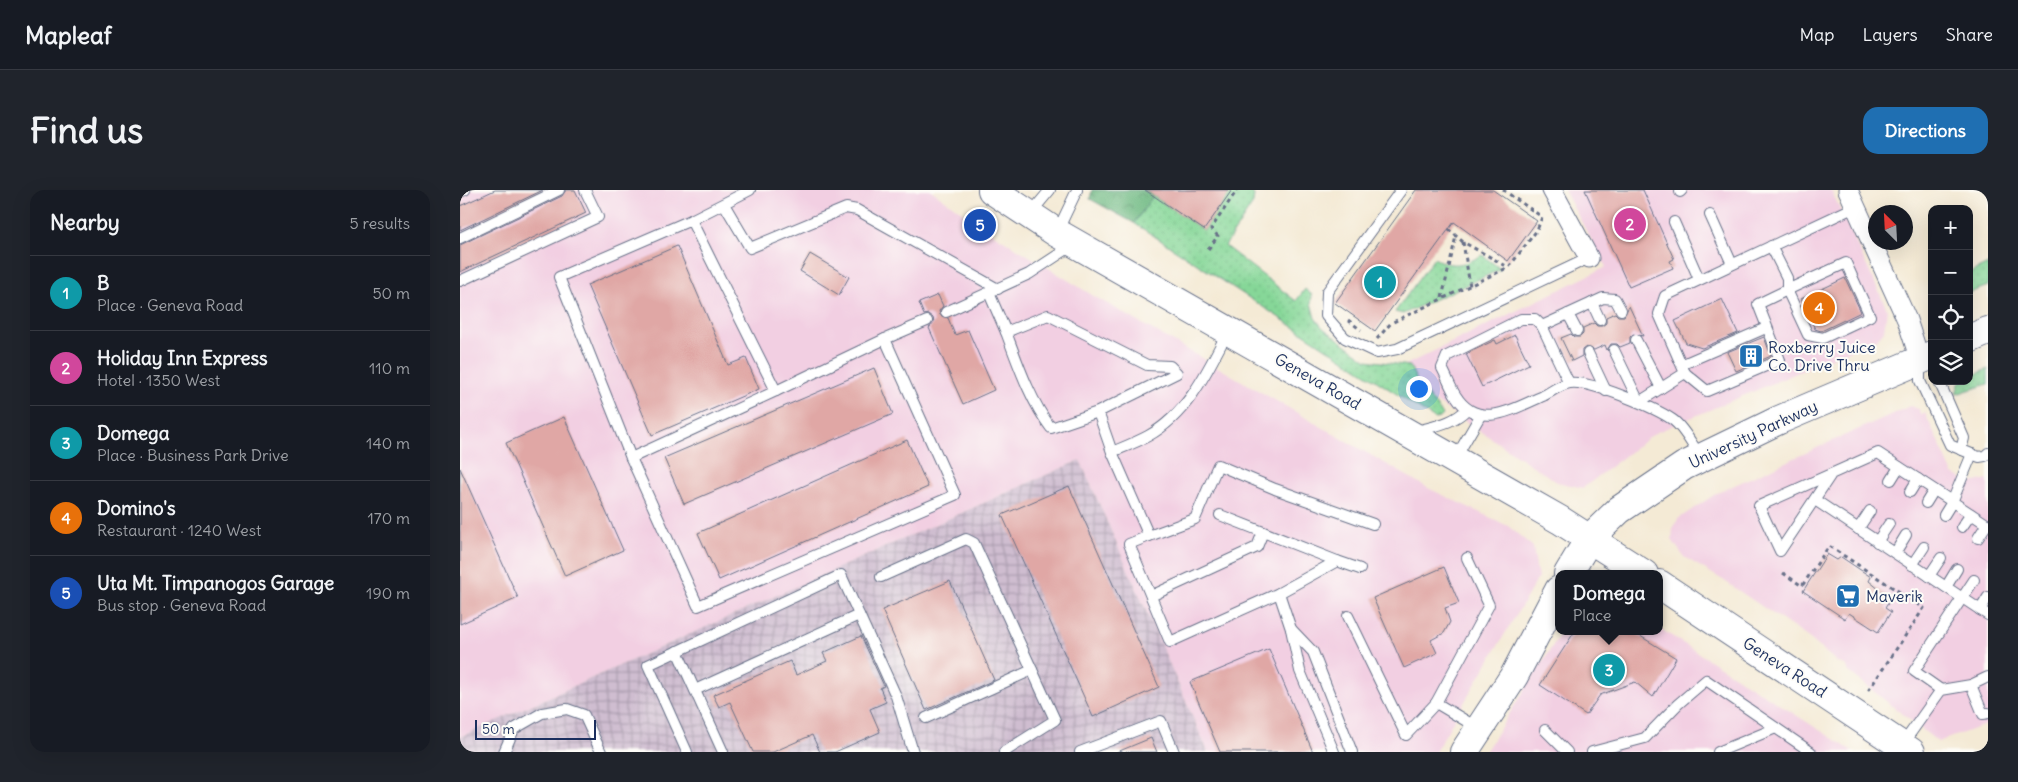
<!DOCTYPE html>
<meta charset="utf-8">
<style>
body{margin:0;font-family:Delius,sans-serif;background:#20242c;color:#f1f3f6}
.controls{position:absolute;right:15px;top:15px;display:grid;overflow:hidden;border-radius:10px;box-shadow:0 5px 20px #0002}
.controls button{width:45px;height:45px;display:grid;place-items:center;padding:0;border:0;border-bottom:1px solid #363941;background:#171b24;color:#f1f3f6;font:25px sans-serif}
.compass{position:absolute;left:1408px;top:15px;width:45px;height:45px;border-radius:50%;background:#171b24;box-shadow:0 5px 20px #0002;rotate:336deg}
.scale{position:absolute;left:15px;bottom:12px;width:121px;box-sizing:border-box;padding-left:5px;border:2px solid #1b2f5e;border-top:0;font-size:14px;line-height:18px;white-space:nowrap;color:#1b2f5e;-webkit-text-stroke:4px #fdfcf7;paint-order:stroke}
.you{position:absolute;left:958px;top:198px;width:18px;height:18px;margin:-12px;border:4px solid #fff;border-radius:50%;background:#1a73e8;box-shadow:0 0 0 8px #1a73e833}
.badge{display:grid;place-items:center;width:32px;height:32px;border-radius:50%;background:#1f6fb2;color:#fff;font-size:16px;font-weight:700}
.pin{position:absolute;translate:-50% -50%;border:2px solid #fff;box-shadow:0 1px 5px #0006}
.popup{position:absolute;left:1095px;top:380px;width:108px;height:65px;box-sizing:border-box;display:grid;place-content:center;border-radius:10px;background:#171b24;filter:drop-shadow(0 1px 4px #0005);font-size:16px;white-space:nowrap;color:#9ea1a6}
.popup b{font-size:19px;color:#f1f3f6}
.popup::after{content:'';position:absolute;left:50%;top:100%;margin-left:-10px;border:10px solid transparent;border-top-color:#171b24}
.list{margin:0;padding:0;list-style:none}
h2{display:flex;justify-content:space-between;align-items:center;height:65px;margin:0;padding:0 20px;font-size:21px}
h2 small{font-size:16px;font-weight:400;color:#9ea1a6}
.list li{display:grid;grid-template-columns:32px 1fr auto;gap:15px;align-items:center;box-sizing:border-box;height:75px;padding:0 20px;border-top:1px solid #363941}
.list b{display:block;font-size:19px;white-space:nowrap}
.list p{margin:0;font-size:16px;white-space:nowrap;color:#9ea1a6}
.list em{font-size:16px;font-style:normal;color:#9ea1a6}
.icon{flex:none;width:28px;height:28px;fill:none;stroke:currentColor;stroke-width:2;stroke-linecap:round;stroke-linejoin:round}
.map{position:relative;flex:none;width:1528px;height:562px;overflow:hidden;border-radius:15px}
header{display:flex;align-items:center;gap:30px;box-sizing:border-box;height:70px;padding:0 25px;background:#171b24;border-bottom:1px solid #363941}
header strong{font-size:24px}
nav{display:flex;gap:28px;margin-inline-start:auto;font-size:18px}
.intro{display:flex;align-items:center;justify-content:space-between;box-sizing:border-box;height:120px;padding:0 30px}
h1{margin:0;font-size:35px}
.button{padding:12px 22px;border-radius:15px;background:#1f6fb2;color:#fff;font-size:18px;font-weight:700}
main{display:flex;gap:30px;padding:0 30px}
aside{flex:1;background:#171b24;border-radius:15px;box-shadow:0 5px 20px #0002}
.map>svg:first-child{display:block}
</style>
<header>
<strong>Mapleaf</strong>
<nav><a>Map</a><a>Layers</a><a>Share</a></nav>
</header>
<div class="intro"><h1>Find us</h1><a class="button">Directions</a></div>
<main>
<aside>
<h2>Nearby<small>5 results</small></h2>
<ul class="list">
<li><span class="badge" style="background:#0f9aa8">1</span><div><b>B</b><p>Place · Geneva Road</p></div><em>50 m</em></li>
<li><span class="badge" style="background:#d1479c">2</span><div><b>Holiday Inn Express</b><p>Hotel · 1350 West</p></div><em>110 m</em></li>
<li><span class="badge" style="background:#0f9aa8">3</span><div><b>Domega</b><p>Place · Business Park Drive</p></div><em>140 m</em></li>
<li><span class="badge" style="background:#e8710a">4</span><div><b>Domino's</b><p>Restaurant · 1240 West</p></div><em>170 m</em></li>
<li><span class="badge" style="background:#1a4fb4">5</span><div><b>Uta Mt. Timpanogos Garage</b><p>Bus stop · Geneva Road</p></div><em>190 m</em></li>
</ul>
</aside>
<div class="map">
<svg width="1528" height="562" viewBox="0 0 1528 562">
<defs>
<pattern id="industrial-grid" width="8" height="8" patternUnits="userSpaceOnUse" patternTransform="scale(1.25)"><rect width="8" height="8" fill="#cfbdd0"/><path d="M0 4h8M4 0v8" fill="none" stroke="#a79aac"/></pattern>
<pattern id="grass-dots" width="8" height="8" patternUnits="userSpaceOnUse" patternTransform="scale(1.25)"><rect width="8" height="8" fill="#86d798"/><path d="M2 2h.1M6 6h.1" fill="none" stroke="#73b985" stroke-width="1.8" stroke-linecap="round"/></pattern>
<pattern id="forest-crowns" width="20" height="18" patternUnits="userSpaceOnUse" patternTransform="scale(1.25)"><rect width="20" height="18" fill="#6cb880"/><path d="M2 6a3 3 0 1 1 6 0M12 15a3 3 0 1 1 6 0" fill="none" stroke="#58966c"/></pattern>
</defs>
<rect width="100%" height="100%" fill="#fdfcf7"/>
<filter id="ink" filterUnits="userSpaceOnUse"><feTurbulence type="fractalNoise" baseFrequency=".02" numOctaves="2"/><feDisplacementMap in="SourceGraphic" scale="10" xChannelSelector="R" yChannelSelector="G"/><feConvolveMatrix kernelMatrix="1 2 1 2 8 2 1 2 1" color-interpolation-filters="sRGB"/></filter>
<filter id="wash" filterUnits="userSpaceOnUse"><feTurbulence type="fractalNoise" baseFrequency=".0096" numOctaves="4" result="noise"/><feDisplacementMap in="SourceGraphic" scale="20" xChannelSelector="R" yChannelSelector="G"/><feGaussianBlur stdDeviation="1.12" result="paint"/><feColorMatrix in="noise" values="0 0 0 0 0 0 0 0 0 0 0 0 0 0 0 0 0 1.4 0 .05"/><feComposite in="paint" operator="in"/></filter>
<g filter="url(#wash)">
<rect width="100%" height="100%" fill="#f4ead5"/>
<!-- built -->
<g fill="#f2cfe2">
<path d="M0 0H471L524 38 632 105 968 298 1048 336 1073 357 1078 388 975 562H748L620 270 0 547Z"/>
<path d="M1104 0H1371L1427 119 1424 141 1417 149 1195 243 1123 298 1097 292 931 182 1146 77Z"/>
<path d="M1450 216 1459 219 1461 224 1465 223 1493 284 1511 293 1528 289V534L1478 552 1388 481 1387 476 1377 472 1350 449 1263 390 1224 367 1212 350 1213 339 1218 329 1257 303Z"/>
<path d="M1199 438 1394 562H1025L1102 441H1199Z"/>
</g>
<!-- industrial -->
<path fill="url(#industrial-grid)" d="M620 270 748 562H0V547Z"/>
<!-- grass -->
<g fill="url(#grass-dots)" stroke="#50837b">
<path d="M771 0H790L794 5 793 13 765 56 836 111 845 99 852 105 851 113 855 128 863 138 907 170 950 176 957 191 983 225 980 228 975 229 674 33 693 6 744 40Z"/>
<path d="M1022 65 1041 79 943 124 935 122 974 68C992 78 1005 75 1022 65Z"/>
<path d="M1528 74V96L1509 103V83Z"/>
<path d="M1528 179V194L1496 204 1500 191H1509V187Z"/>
</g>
<!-- forest -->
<path fill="url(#forest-crowns)" stroke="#44746f" d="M632 0H685L693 6 674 33 630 9Z"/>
<g id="blocks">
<!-- building -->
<g fill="#e0a7a5">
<path d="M35 0H83L0 40V16Z"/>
<path d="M106 0H115L126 23 0 82V55L102 6Z"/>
<path d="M685 0H772L744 40Z"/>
<path d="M956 0H1033L1077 31 1048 71 994 32 915 141 875 113Z"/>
<path d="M1125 0H1183L1214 69 1210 71 1213 78 1169 97Z"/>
<path d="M217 56 268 175 286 168 299 199 192 245 127 95Z"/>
<path d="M350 64 389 87 379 105 340 81Z"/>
<path d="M1385 88 1401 122 1361 141 1355 139 1341 109Z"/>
<path d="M478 105 483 116 479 121 480 125 488 128 495 145 508 140 534 200 503 214 469 138 474 132 473 128 468 124 464 125 459 113Z"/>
<path d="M1262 109 1278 143 1242 158 1226 153 1215 131Z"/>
<path d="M1169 116 1183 146 1173 144 1170 147V153L1160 157 1157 154H1151L1147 160 1145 155 1134 160 1126 157 1122 160V166L1112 171 1101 148 1111 144 1114 147H1120L1123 144V138L1134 133 1137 136H1142L1146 133V127L1155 123 1158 126H1164Z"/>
<path d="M1055 145 1069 174 1022 197 1006 164 1035 150 1037 154Z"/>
<path d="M1304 147 1311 166 1276 181 1267 162Z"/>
<path d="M414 178 433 224 224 314 204 268Z"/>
<path d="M104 227 163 360 105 386 46 253Z"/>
<path d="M447 250 468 297 259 390 238 343Z"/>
<path d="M0 278 58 408 0 434Z"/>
<path d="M609 296 699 497 633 527 542 325Z"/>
<path d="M1367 364 1377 370 1381 367 1411 387 1409 391 1431 409 1425 418 1431 422 1418 442 1389 423 1385 429 1343 401Z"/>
<path d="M984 377 999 413 985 418 990 432 984 443 971 450 977 463 944 478 913 408Z"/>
<path d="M490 391 534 490 466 520 422 420Z"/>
<path d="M1115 441H1172L1216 468 1193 507 1175 492 1140 505 1126 525 1080 495Z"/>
<path d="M401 446 424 496 420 498 426 512 410 519 420 542 375 562H360L352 545 313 562H293L270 512 259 517 253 505 330 471 336 485 367 471 363 463Z"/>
<path d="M809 459 853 562H760L730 492Z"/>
<path d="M691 548 697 562H657Z"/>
</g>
</g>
</g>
<g filter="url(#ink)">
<use href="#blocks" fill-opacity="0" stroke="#677088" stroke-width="1"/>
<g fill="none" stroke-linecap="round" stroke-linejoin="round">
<defs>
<g id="lane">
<path d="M290 0 231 30 316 201 171 268 238 416 495 305 425 149 467 131"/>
<path d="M941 0 867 102 866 126 885 148 917 163 937 159 1129 68"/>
<path d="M0 2 5 0"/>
<path d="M1220 2 1222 0"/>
<path d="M264 14 290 58 386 18 397 20 538 99"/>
<path d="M570 24 590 0"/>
<path d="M1250 25 1272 74"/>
<path d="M1214 32 1239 89"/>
<path d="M597 42 617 0"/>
<path d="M0 48 99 0"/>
<path d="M0 91 138 27 125 0"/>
<path d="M529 103 546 142"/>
<path d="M1132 113 1140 130"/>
<path d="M486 122 569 84 613 55"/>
<path d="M1108 124 1117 141"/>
<path d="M1082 136 1143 108 1155 109 1161 120"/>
<path d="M1176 150 1201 198"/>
<path d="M1154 160 1179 212"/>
<path d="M1128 163 1146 201"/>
<path d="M1460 173V191L1490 255 1519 267 1525 266 1528 263"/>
<path d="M1223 174 1306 138"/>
<path d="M1225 183 1247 201 1320 170 1298 114 1327 100 1348 145 1363 148 1410 126 1386 73 1327 100V88L1311 56"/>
<path d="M1479 191 1504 248 1501 260"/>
<path d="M1109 193 1082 136 1075 129H1061L987 166 982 178C987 187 990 197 996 206 1018 241 1053 219 1083 206 1091 202 1101 194 1110 193 1130 190 1196 218 1213 230 1224 238 1232 255 1240 266"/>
<path d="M316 201 425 149"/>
<path d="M1179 212 1225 183 1199 124 1205 106 1395 17"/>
<path d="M638 222 591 238C570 210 558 174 546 142L588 125 687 175 710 176 717 183 638 222 652 262C664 257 677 252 688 246 728 224 748 180 768 141"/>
<path d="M954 242C973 236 993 234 1007 219"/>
<path d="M652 262 689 346 669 354 710 452 819 403 831 439 840 481 874 562"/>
<path d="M171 268 99 87 231 30"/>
<path d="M995 269 1020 226"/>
<path d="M1370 286 1320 361 1299 316 1418 263 1528 335"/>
<path d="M1431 290 1439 277"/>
<path d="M1450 302 1458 289"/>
<path d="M1355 310 1528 425"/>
<path d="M1466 313 1474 300"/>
<path d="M760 325 877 371"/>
<path d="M1484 325 1492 312 1512 264"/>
<path d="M1502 337 1511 324"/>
<path d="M1398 339 1410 321"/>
<path d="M689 346 735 329 758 275 815 299 913 334"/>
<path d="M1518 348 1527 334"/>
<path d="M1417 352 1429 334"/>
<path d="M1435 363 1446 345"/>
<path d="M1452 375 1464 357"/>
<path d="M1469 386 1481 368"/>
<path d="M421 387 506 349 514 353 595 530 544 562"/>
<path d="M1486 397 1497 379"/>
<path d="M819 403 877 371 900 379"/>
<path d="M691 406 797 357 803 342"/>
<path d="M1520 420 1528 407"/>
<path d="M888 426 946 545 976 513 1018 538"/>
<path d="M831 439 853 462 892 562"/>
<path d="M217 461 263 562"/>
<path d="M1511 495 1523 524 1528 523"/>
<path d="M235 500 399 425"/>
<path d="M1481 500 1454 481 1514 390"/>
<path d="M976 513 1029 415 1007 368"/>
<path d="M466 528 572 480"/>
<path d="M1085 540 1107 562"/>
<path d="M1442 555 1481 500 1511 495 1528 487"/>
<path d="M44 562 54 539 82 523 107 519 124 525 141 562"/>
<path d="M227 562 188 475 381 385 436 506 453 562"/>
<path d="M620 562 701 531 714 562"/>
<path d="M1132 562 1185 548 1218 514 1246 490 1351 562"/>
<path d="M1258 562 1316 538"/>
</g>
<g id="street">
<path d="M1092 0 1129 68"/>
<path d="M1388 0 1447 130 1460 170"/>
</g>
<g id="secondary">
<path d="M532 0 597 43 1100 330 1184 384"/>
<path d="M1509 149 1528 141"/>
<path d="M1108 384 1129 349 1159 320 1224 276 1319 230 1472 165"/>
<path d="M1199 394 1451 562"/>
<path d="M1004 562 1054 486 1099 400"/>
</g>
</defs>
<!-- lane casing -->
<use href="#lane" stroke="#677088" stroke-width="12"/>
<!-- street casing -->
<use href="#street" stroke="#677088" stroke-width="21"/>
<!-- secondary casing -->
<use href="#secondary" stroke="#677088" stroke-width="30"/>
<!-- path -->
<g stroke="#677088" stroke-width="3" stroke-dasharray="4 4" stroke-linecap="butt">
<path d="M988 39 1003 52 1048 77"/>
<path d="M1003 52 1010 96"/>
<path d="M748 59 758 46 751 39 777 0"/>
<path d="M982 108 996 46"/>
<path d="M888 130 901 140"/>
<path d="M917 149 931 133 1049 77 1077 40 1082 27 1043 0"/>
<path d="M1323 383 1342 396 1369 356 1464 418 1408 501"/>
</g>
<!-- lane -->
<use href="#lane" stroke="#fff" stroke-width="10"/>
<!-- street -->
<use href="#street" stroke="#fff" stroke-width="19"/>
<!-- secondary -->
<use href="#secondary" stroke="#fff" stroke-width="28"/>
</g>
</g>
<!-- icons -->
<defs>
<symbol id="building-square" viewBox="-11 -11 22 22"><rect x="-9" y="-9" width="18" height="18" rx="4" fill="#1f6fb2" stroke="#fdfcf7"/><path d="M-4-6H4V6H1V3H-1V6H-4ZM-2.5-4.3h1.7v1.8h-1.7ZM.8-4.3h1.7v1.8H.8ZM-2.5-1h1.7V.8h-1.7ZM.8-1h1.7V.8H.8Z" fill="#fff"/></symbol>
<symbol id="supermarket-square" viewBox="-11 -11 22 22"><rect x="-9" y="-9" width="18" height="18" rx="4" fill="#1f6fb2" stroke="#fdfcf7"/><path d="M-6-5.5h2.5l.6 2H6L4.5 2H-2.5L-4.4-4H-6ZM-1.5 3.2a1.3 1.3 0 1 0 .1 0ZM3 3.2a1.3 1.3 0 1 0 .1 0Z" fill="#fff"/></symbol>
</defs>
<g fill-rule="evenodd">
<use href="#building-square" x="1277" y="152" width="28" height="28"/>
<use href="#supermarket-square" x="1374" y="392" width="28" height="28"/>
</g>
<g text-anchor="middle" stroke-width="4" stroke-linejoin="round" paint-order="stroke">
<!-- poi labels -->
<g font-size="16" fill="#1b2f5e" stroke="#fdfcf7" text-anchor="start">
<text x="1308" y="163">Roxberry Juice<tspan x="1308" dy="18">Co. Drive Thru</tspan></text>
<text x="1406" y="412">Maverik</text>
</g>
<!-- street labels -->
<g font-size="16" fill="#1b2f5e" stroke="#fdfcf7">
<text transform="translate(858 191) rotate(30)" y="6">Geneva Road</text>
<text transform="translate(1293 244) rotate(-25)" y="6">University Parkway</text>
<text transform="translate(1325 477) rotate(33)" y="6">Geneva Road</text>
</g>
</g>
</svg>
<div class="controls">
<button>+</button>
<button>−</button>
<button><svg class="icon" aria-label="locate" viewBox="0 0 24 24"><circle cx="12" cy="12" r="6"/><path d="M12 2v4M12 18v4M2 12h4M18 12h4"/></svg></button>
<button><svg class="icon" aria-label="layers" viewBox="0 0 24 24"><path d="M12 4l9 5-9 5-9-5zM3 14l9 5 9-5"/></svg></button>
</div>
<svg class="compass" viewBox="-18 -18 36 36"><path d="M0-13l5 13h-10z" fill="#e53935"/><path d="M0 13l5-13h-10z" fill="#9ea1a6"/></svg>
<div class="scale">50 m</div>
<div class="you"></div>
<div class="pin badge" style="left:920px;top:92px;background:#0f9aa8">1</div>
<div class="pin badge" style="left:1170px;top:34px;background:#d1479c">2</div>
<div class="pin badge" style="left:1149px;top:480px;background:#0f9aa8">3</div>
<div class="popup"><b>Domega</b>Place</div>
<div class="pin badge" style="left:1359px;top:118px;background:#e8710a">4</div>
<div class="pin badge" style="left:520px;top:35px;background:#1a4fb4">5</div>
</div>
</main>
